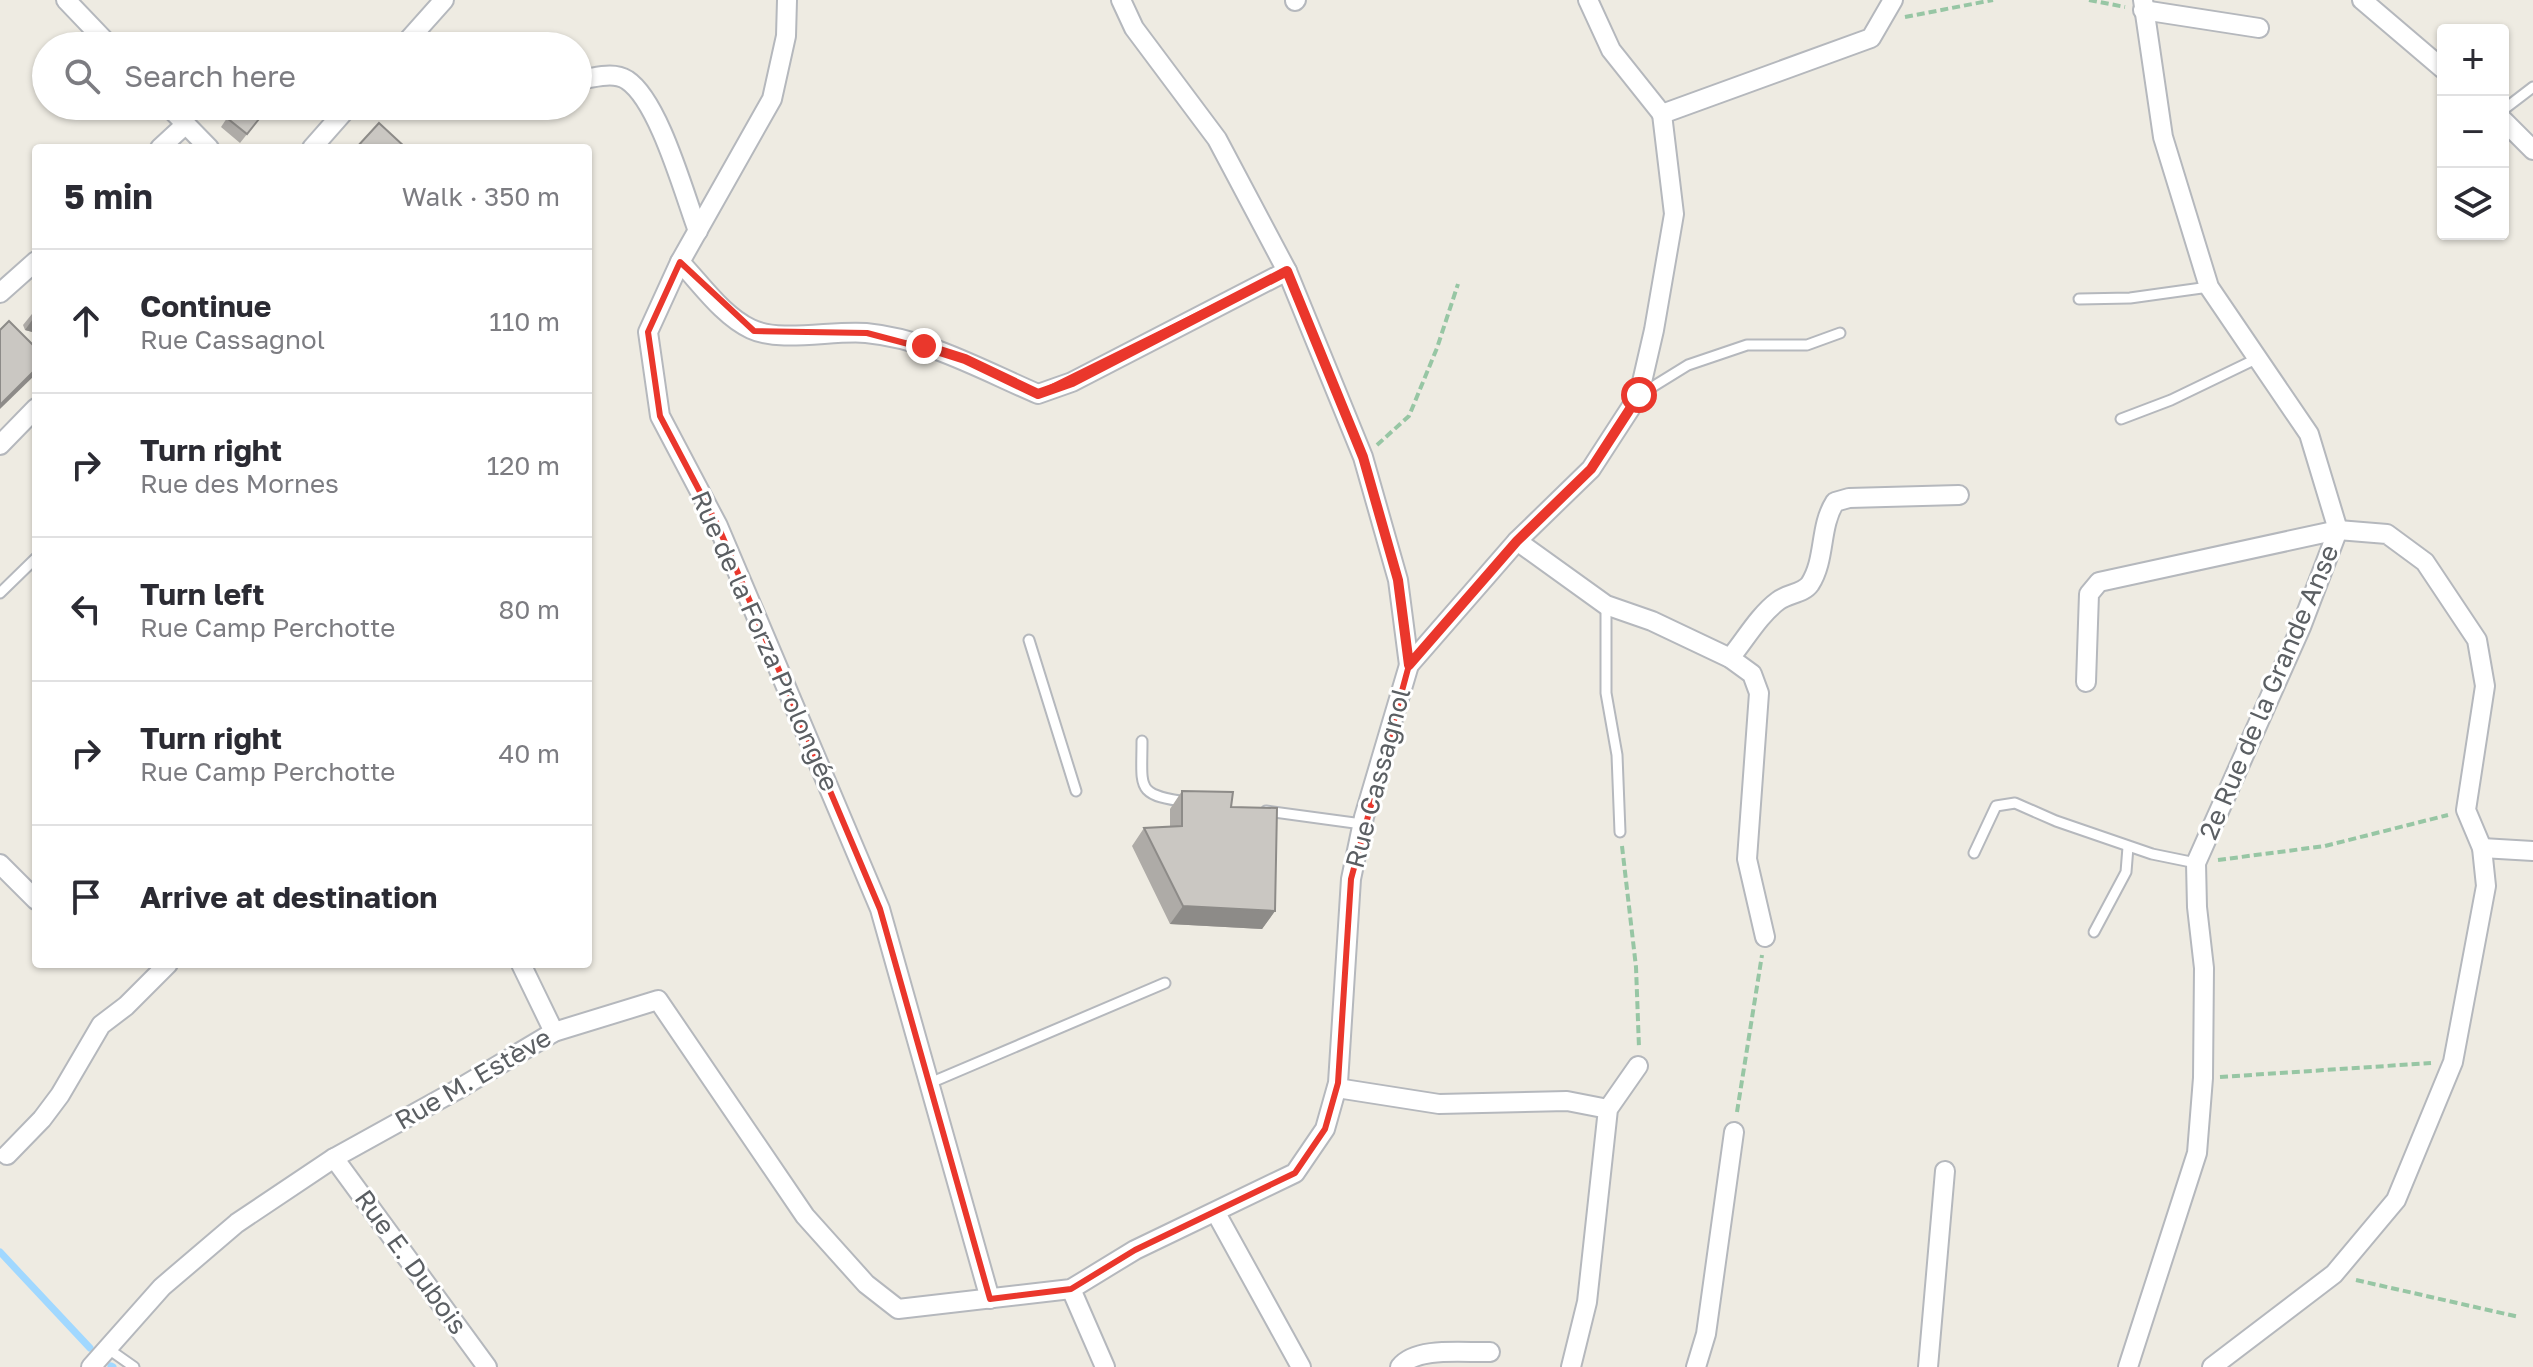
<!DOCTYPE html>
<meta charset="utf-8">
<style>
body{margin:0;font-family:"Golos Text",sans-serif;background:#f7f7f7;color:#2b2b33}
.controls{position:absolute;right:24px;top:24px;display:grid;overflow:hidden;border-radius:8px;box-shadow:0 2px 6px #0004}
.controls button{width:72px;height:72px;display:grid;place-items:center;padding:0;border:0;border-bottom:2px solid #e1e1e2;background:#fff;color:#2b2b33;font:40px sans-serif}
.stop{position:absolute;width:24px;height:24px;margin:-18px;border:6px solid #ea372c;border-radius:50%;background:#fff}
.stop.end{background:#ea372c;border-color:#fff;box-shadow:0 2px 8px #0008}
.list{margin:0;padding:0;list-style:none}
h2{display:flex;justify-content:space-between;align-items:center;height:104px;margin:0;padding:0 32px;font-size:34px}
h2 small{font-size:26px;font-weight:400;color:#7c7c81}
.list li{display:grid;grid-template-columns:52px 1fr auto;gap:24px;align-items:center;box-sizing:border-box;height:144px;padding:0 32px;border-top:2px solid #e1e1e2}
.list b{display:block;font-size:30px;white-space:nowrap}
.list p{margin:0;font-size:26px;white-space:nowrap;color:#7c7c81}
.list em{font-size:26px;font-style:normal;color:#7c7c81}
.icon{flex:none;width:44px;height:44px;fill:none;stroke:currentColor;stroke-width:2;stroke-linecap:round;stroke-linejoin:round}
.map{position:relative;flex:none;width:2533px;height:1367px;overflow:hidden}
.search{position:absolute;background:#fff;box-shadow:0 2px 6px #0004;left:32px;top:32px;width:560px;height:88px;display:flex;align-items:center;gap:20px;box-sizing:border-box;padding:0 28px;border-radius:44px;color:#7c7c81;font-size:30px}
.panel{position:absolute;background:#fff;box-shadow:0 2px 6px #0004;left:32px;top:144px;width:560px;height:824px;border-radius:8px}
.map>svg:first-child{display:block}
</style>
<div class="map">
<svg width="2533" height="1367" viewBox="0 0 2533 1367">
<rect width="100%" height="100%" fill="#eeebe2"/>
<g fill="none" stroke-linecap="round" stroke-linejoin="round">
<!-- stream -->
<g stroke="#a1d8ff" stroke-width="7">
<path d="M0 1252 90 1348"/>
<path d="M111 1366 113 1367"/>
</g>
<defs>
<g id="service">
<path d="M2503 110 2533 87"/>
<path d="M2079 299 2130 298 2209 287"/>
<path d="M1641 394 1688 365 1747 345H1807L1840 333"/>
<path d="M2121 419 2171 400 2256 359"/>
<path d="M0 593 36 558"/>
<path d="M1606 605V693L1617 755 1620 832"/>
<path d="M1029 640 1076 791"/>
<path d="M1142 741C1142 789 1135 795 1188 802"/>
<path d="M1266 811 1362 824"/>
<path d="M1974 853 1996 806 2015 803 2056 821 2152 854 2196 863"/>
<path d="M2094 932 2126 872 2128 847"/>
<path d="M930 1083 1165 983"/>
<path d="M107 1348 134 1367"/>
</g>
<g id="minor">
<path d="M66 0 110 46"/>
<path d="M787 0 786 36 772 99 680 262 648 332 660 416 718 526 880 909 990 1299"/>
<path d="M1121 0 1134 28 1217 139 1287 271 1363 457 1398 580 1409 665"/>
<path d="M1588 0 1611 50 1662 114"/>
<path d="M2362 0 2443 69"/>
<path d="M1295 1 1296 0"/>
<path d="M2143 10 2259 28"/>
<path d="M403 46 444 0"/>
<path d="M584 79C598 77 614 72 627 80 659 101 684 194 698 231"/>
<path d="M168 106 209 148"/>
<path d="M1662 114 1871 38 1893 0"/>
<path d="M2503 120 2533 150"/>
<path d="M160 148 186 124"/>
<path d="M312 148 349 106"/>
<path d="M680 262C701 284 723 316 751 329 780 343 833 330 866 333 928 339 982 370 1038 394L1072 382 1287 271"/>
<path d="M0 293 36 261"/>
<path d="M0 445 36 408"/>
<path d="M1517 541 1606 605 1652 621 1730 658 1752 674 1759 693 1747 859 1765 937"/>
<path d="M1730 658C1745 640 1759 615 1778 601 1788 593 1803 594 1810 584 1826 559 1819 527 1835 502L1849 498 1959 495"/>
<path d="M2086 682 2089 594 2099 582 2338 530 2387 534 2425 562 2477 640 2485 686 2466 810 2482 848 2486 886 2453 1062 2396 1200 2334 1274 2212 1367"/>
<path d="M2482 848 2533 851"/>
<path d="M0 864 36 900"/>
<path d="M521 964 554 1032"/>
<path d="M1337 1088 1439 1104 1567 1101 1608 1109"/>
<path d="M7 1155 42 1119 60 1095 101 1025 126 1006 168 964"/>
<path d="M334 1158 487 1367"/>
<path d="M1216 1213 1301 1367"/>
<path d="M1071 1289 1105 1367"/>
<path d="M91 1367 162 1287 237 1223 334 1158 455 1091 554 1032 658 1000 805 1216 866 1284 898 1309 1071 1289 1135 1250 1295 1173 1325 1129 1338 1083 1351 879 1364 817 1409 665 1517 541 1591 469 1639 395 1654 330 1674 214 1662 114"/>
<path d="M1400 1367C1416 1346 1466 1353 1490 1352"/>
<path d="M1571 1367 1587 1302 1608 1109 1638 1066"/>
<path d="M1696 1367 1706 1334 1734 1132"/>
<path d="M1928 1367 1945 1171"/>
<path d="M2128 1367 2197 1153 2203 1078 2204 968 2197 907 2196 863 2301 627 2338 530 2309 434 2209 287 2163 137 2143 0"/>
</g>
</defs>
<!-- service casing -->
<use href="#service" stroke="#b5b8bd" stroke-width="13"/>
<!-- minor casing -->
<use href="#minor" stroke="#b5b8bd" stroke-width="22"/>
<!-- path -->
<g stroke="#97c6a4" stroke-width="4" stroke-dasharray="8 4" stroke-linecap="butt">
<path d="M2089 0 2125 7"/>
<path d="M1905 17 1993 0"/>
<path d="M1377 445 1409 416 1437 348 1458 284"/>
<path d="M1622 846 1636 967 1639 1048"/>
<path d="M2218 860 2325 846 2448 815"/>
<path d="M2220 1077 2431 1063"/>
<path d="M1737 1112 1762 955"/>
<path d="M2356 1280 2519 1317"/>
</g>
<!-- service -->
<use href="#service" stroke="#fff" stroke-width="9"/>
<!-- minor -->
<use href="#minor" stroke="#fff" stroke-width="18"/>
</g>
<!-- wall -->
<g fill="#aeaba7">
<path d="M263 114 240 143 221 127 227 118Z"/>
<path d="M36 306V333L25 330 23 325 36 309Z"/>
<path d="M1182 791 1231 807 1275 911 1262 929 1170 924 1132 846 1144 828 1170 827V809Z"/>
</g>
<!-- shaded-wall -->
<g fill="#8d8b88">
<path d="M35 316 36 317V333L25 330Z"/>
<path d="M36 369V374L0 409V405Z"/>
<path d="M1183 906 1275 911 1262 929 1170 924Z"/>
</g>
<!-- building -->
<g fill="#cac7c2" stroke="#8d8b88" stroke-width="2">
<path d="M221 36 230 46H211Z"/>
<path d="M237 106H253L263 114 247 134 227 118Z"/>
<path d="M379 123 406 148H356Z"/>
<path d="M9 321 36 348V369L0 405V330Z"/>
<path d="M1182 791 1233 792 1231 807 1277 808 1275 911 1183 906 1144 828 1182 826Z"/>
</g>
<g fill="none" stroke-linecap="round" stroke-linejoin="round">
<!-- route -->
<path stroke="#ea372c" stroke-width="10" d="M924 346 965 359 1038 394 1072 382 1287 271 1363 457 1398 580 1409 665 1517 541 1591 469 1639 395"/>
</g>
<!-- marked area -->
<path fill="none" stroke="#ea372c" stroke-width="6" stroke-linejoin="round" d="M680 262 754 331 867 333 965 359 1038 394 1287 271 1363 457 1398 580 1409 665 1351 879 1338 1083 1325 1129 1295 1173 1135 1250 1071 1289 990 1299 880 909 718 526 660 416 648 332Z"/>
<g text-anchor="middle" stroke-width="6" stroke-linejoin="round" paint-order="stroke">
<!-- street labels -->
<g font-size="26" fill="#5b5f63" stroke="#fff">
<text transform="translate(765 641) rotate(66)" y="9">Rue de la Forza Prolongée</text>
<text transform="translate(2269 692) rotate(-67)" y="9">2e Rue de la Grande Anse</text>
<text transform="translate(1378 778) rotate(-75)" y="9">Rue Cassagnol</text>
<text transform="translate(473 1079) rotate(-30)" y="9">Rue M. Estève</text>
<text transform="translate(411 1262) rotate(54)" y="9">Rue E. Dubois</text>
</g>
</g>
</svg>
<div class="controls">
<button>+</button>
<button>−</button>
<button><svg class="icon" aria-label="layers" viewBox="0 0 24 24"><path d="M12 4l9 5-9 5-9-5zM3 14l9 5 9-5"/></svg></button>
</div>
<div class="stop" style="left:1639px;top:395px"></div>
<div class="stop end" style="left:924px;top:346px"></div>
<div class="search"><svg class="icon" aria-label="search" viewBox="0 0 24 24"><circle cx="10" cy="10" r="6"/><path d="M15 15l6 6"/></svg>Search here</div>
<section class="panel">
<h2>5 min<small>Walk · 350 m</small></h2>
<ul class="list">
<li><svg class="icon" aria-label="ahead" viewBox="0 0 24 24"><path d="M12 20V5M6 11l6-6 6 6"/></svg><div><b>Continue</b><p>Rue Cassagnol</p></div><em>110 m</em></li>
<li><svg class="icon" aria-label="right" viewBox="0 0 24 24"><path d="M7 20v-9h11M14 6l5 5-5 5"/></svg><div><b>Turn right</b><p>Rue des Mornes</p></div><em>120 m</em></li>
<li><svg class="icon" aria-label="left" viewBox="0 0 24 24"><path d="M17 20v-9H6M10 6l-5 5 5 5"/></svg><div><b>Turn left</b><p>Rue Camp Perchotte</p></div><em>80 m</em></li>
<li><svg class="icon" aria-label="right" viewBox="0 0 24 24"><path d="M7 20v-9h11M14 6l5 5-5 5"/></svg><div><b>Turn right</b><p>Rue Camp Perchotte</p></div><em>40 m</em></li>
<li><svg class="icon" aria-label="arrive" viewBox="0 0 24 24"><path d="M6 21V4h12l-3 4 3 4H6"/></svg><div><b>Arrive at destination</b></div></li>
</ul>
</section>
</div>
